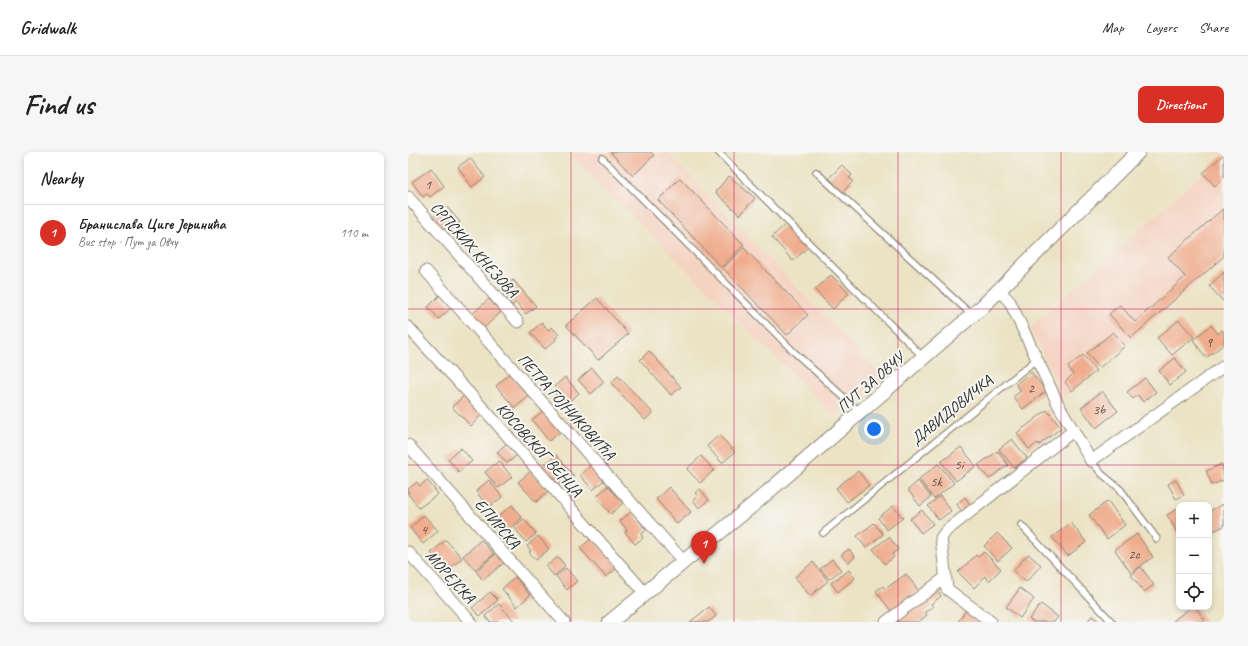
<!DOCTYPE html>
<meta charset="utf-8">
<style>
body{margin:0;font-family:Caveat,sans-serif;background:#f6f6f6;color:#222}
.controls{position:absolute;right:12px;bottom:12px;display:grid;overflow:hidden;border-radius:8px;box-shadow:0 2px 6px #0003}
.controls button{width:36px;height:36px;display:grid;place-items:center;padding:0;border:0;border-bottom:1px solid #e0e0e0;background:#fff;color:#222;font:20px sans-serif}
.you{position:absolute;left:466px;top:277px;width:14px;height:14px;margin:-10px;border:3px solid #fff;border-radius:50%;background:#1a73e8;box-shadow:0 0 0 6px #1a73e833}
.badge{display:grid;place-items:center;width:26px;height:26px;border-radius:50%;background:#d93025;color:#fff;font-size:13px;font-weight:700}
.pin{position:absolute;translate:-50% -33px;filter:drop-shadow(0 1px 2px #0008)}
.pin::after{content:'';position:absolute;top:21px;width:14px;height:12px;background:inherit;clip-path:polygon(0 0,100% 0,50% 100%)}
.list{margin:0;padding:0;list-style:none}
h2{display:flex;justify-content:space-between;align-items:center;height:52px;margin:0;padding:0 16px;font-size:17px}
h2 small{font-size:13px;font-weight:400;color:#767676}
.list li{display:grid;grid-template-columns:26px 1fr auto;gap:12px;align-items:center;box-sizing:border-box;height:56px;padding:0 16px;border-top:1px solid #e0e0e0}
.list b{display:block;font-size:15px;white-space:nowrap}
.list p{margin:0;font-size:13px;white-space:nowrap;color:#767676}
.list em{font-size:13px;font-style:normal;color:#767676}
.icon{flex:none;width:22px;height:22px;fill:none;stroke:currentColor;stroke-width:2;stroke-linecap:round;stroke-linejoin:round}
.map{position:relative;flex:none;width:816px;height:470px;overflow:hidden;border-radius:8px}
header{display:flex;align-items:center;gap:24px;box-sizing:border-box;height:56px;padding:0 20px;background:#fff;border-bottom:1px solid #e0e0e0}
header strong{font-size:19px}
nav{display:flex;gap:22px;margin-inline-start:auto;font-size:14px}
.intro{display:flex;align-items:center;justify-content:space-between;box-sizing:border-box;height:96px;padding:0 24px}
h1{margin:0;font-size:28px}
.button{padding:10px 18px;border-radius:8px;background:#d93025;color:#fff;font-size:14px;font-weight:700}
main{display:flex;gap:24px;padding:0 24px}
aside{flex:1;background:#fff;border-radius:8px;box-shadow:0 2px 6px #0003}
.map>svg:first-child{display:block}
</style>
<header>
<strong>Gridwalk</strong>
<nav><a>Map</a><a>Layers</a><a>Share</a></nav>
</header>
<div class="intro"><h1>Find us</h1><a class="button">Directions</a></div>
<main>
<aside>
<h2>Nearby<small></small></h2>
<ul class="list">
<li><span class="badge">1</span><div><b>Бранислава Циге Јеринића</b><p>Bus stop · Пут за Овчу</p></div><em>110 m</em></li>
</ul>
</aside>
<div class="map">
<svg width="816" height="470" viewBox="0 0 816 470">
<rect width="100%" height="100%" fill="#f6f6f2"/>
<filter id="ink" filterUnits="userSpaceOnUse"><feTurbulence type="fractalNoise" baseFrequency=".025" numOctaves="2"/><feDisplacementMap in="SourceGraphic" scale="8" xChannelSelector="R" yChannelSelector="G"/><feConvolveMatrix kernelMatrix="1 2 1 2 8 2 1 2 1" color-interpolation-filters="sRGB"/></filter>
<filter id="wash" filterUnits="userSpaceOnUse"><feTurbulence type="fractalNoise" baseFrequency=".012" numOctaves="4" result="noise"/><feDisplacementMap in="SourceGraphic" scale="16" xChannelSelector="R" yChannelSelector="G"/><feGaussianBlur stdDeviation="0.9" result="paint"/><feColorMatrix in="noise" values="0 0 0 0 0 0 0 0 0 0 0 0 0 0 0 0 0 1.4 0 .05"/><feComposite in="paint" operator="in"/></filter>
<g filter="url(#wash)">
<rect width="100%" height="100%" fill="#ece3c4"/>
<!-- built -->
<g fill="#f5d3c2">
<path d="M160 0H259L477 228 427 264Z"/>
<path d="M816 2V108L656 246 622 176Z"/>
</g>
<g id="blocks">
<!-- building -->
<g fill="#f0ad8e">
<path d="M202 0H243L246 3 225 24Z"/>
<path d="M816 2V26L807 34 795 21Z"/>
<path d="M62 6 77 25 64 35 50 15Z"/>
<path d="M434 13 444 23 441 26 445 29 435 40 421 26Z"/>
<path d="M23 16 36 34 22 45 19 42 15 45 4 30Z"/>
<path d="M321 24 347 46 332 63 307 40Z"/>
<path d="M272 26 336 93 313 115 250 48Z"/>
<path d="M38 54 52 70 38 82 24 66Z"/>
<path d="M816 56V104L723 186 701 162 712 153 727 170 777 125 760 105Z"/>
<path d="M379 71 400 95 385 109 364 85Z"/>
<path d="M336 96 400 163 379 183 315 116Z"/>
<path d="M816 120V150L801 134Z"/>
<path d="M423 123 441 141 425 157 407 138Z"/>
<path d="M105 128 128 154 118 162 108 150 104 154 91 139Z"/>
<path d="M32 143 44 155 31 167 20 155Z"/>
<path d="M189 146 220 182 190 208 158 173Z"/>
<path d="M81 147 93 160 75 177 63 163Z"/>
<path d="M771 168 786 185 764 203 749 186Z"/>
<path d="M134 170 140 178 144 175 151 183 147 186 148 188 137 197 122 181Z"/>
<path d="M803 173 810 182 814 178 816 180V192L798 206 785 188Z"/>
<path d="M705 180 717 194 691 216 679 201Z"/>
<path d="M241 199 273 235 263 243 232 208Z"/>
<path d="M675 203 688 219 664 239 657 230 665 222 660 215Z"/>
<path d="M767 206 778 220 762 233 751 219Z"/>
<path d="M184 216 196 230 183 242 170 228Z"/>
<path d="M623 220 638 239 615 257 605 245 613 239 608 232Z"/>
<path d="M101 222 121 244 107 256 88 234Z"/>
<path d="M210 224 245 261 237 268 203 231Z"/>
<path d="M157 225 171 241 157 253 147 242 150 239 146 235Z"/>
<path d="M737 226 748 240 735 250 730 243 725 247 719 240Z"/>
<path d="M694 239 710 259 688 276 673 256Z"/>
<path d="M57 243 75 261 63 274 44 255Z"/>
<path d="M137 257 155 278 141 289 124 268Z"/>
<path d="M639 258 653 276 631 293 630 291 621 297 609 281Z"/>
<path d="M311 283 327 300 314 311 299 294Z"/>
<path d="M604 287 619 306 606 316 591 297Z"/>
<path d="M99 291 109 303 99 311 89 300Z"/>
<path d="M553 295 568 314 548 329 533 310Z"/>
<path d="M53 296 64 309 51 320 40 307Z"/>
<path d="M590 299 600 313 581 327 570 313Z"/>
<path d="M148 303 166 324 151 333 135 314Z"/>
<path d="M293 304 306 318 292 331 279 317Z"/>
<path d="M91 309 104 325 90 336 77 320Z"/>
<path d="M184 312 197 327 185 338 172 323Z"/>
<path d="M530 312 546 331 526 347 511 327Z"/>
<path d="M814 312 816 328 804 333 798 319Z"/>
<path d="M123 319 140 339 128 350 110 330Z"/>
<path d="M450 319 461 333 439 350 428 336Z"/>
<path d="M19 328 30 342 11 356 0 342V337L9 330 12 334Z"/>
<path d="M81 328 94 345 80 356 68 339Z"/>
<path d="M768 328 776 343 768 347 760 332Z"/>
<path d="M510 329 523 345 512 354 500 338Z"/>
<path d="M200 334 215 351 203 362 188 345Z"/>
<path d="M261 335 283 360 269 372 248 347Z"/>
<path d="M292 337 301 348 291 356 285 348 290 344 287 341Z"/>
<path d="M532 344 543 359 531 368 520 354Z"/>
<path d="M557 345 563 354 554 360 549 352Z"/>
<path d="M700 349 717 373 699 387 681 363Z"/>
<path d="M816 352V374L801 381V359Z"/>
<path d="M104 353 114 366 97 380 87 367Z"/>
<path d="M485 354 495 366 479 378 470 366Z"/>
<path d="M771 356V384L759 363Z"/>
<path d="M514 358 525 372 513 381 502 367Z"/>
<path d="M224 359 238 378 233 383 235 386 227 392 217 380 219 378 212 369Z"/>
<path d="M16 363 30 379 15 392 2 376Z"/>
<path d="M116 367 128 382 118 390 106 375Z"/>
<path d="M466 371 475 382 458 396 449 384Z"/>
<path d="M663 371 678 390 660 404 644 385Z"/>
<path d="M589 381 604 396 590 409 576 394Z"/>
<path d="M729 382 745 405 723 421 707 398Z"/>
<path d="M130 384 141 397 128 408 121 400 123 399 119 394Z"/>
<path d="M481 385 490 397 484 402 486 405 477 412 465 397Z"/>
<path d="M184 386 210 415 198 425 172 396Z"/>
<path d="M38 388 54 406 39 419 23 401Z"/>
<path d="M73 388 86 402 67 418 55 404Z"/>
<path d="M441 397 447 405 440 411 433 403Z"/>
<path d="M90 400 98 409 75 428 68 419Z"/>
<path d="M576 400 593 417 581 429 577 424 566 436 550 420 568 403 570 405Z"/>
<path d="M620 402 633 413 618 430 605 419Z"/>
<path d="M150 405 157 414 146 424 138 414Z"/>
<path d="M424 407 433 418 421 427 412 417Z"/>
<path d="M405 410 420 429 402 444 387 425Z"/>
<path d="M733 415 746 433 736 440 723 423Z"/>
<path d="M158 416 169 429 159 438 148 424Z"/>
<path d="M441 418 447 426 430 440 423 431Z"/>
<path d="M498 422 511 439 483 459 468 439 475 434 477 437Z"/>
<path d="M107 425 122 443 109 455 94 437Z"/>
<path d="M612 436 626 447 612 466 598 455Z"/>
<path d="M529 438 533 444 523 452 525 455 517 460 519 463 510 470H488L487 469Z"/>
<path d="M82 440 90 448 72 464 64 456Z"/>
<path d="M91 452 107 470H82L77 464Z"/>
<path d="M633 452 650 465 646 470H625L621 467Z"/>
<path d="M301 455 308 464 300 470H282Z"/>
<path d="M783 455H787L797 468 794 470H764Z"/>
<path d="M558 458 575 470H550Z"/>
<path d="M684 464 692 470H679Z"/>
</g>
</g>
</g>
<g filter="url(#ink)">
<use href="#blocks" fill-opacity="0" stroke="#8c8778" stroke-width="1"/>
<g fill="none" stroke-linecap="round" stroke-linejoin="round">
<defs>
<g id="service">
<path d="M310 0 516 206"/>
<path d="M194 6 385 199 452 260"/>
<path d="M408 20 564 163"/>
<path d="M683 309 694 322 712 337 749 387"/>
<path d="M613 373 704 470"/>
<path d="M415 381 629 207"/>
</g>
<g id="minor">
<path d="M0 45 110 170"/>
<path d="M18 119 276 410"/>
<path d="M592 139 602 150 650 252 683 309 816 214"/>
<path d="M0 175 82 264 237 441"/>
<path d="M0 293 156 470"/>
<path d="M0 400 63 470"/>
<path d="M478 470 537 426"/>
<path d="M583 470 539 437 533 386 538 379 665 279"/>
</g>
<path id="tertiary" d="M202 470 346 352 576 153 730 0"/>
</defs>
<!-- service casing -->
<use href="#service" stroke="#8c8778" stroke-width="8"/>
<!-- minor casing -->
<use href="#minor" stroke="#8c8778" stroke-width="13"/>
<!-- tertiary casing -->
<use href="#tertiary" stroke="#8c8778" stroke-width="16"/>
<!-- service -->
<use href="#service" stroke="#fff" stroke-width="5.5"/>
<!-- minor -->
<use href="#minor" stroke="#fff" stroke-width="11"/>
<!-- tertiary -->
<use href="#tertiary" stroke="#fff" stroke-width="14"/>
</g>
</g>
<!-- grid -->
<path fill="none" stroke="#c2185b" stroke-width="1" stroke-opacity="0.55" d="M163 0V470M326 0V470M490 0V470M653 0V470M0 157H816M0 313H816"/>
<g text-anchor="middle" stroke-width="4" stroke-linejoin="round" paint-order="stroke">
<!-- number labels -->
<g font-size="14" fill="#5c4c44">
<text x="20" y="37">1</text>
<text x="801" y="195">9</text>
<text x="623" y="241">2</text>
<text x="691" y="262">3b</text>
<text x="551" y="317">5i</text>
<text x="528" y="334">5k</text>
<text x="16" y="382">4</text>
<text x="726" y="407">2c</text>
</g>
<!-- street labels -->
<g font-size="16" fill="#2b2b2b" stroke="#f6f6f2">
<text transform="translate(67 97) rotate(48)" y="6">СРПСКИХ КНЕЗОВА</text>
<text transform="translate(462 230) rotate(-41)" y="6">ПУТ ЗА ОВЧУ</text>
<text transform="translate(159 254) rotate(48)" y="6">ПЕТРА ГОЈНИКОВИЋА</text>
<text transform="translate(543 257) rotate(-39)" y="6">ДАВИДОВИЧКА</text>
<text transform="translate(132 297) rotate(48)" y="6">КОСОВСКОГ ВЕНЦА</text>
<text transform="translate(90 371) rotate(49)" y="6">ЕПИРСКА</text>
<text transform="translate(43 424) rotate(48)" y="6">МОРЕЈСКА</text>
</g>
</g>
</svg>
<div class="controls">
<button>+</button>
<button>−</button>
<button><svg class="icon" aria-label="locate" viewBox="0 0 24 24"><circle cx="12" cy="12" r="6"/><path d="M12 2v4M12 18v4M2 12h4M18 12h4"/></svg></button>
</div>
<div class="you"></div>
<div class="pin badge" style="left:296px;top:412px">1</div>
</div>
</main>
